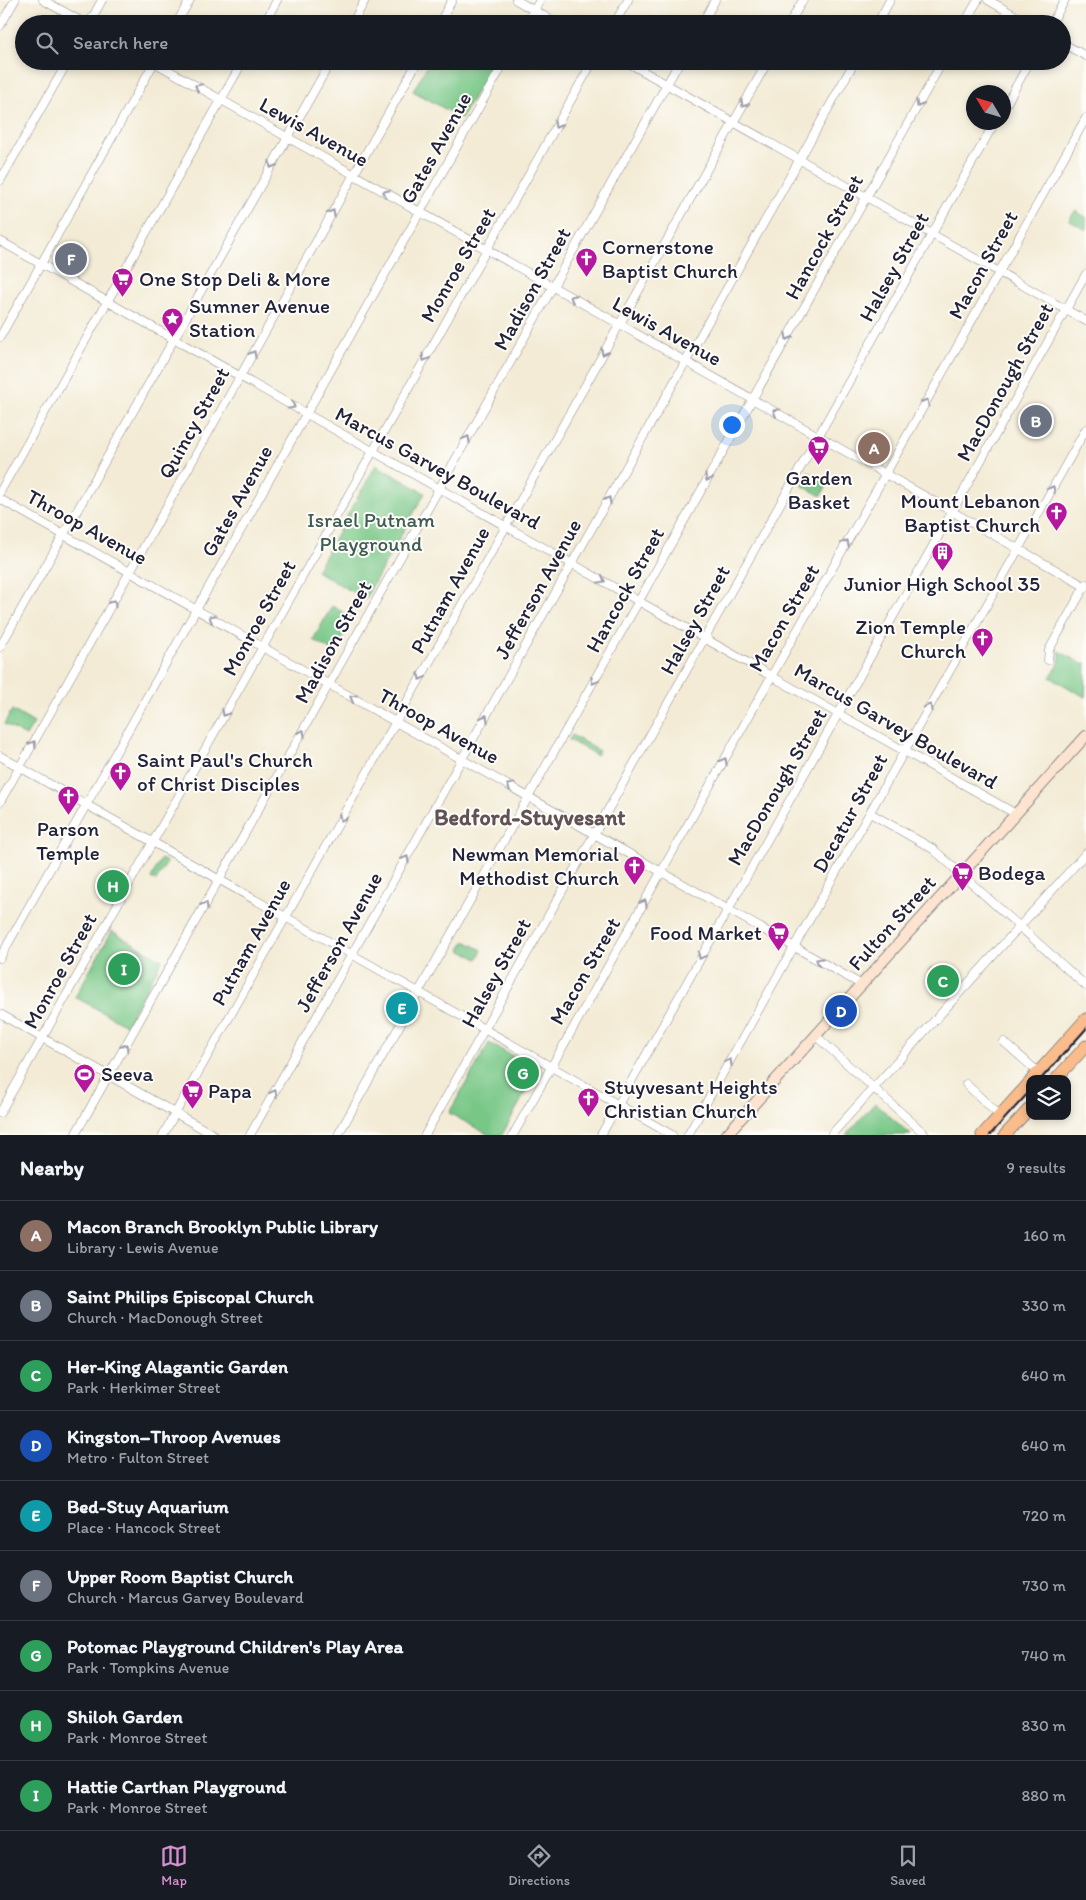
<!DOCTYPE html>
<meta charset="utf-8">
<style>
body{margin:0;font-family:Itim,sans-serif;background:#242831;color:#f1f3f6}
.controls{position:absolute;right:15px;bottom:15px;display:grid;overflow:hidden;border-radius:10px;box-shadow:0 2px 8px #0003}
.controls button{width:45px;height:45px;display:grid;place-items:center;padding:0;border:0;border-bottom:1px solid #363941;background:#171b24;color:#f1f3f6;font:25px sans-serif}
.compass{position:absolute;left:966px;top:85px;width:45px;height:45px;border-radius:50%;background:#171b24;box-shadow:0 2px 8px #0003;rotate:308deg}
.you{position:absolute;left:731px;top:424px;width:18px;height:18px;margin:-12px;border:4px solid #fff;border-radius:50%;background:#1a73e8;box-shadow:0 0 0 8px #1a73e833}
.badge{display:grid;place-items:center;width:32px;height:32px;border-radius:50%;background:#d690ce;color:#fff;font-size:16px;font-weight:700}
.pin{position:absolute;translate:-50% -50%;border:2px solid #fff;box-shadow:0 1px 5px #0006}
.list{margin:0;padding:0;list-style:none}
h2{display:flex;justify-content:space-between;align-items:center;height:65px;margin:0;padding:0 20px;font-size:21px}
h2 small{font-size:16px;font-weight:400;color:#9ea1a6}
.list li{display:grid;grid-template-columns:32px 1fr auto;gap:15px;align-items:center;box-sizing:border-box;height:70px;padding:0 20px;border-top:1px solid #363941}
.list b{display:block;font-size:19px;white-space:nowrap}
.list p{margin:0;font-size:16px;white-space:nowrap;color:#9ea1a6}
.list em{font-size:16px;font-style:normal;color:#9ea1a6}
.icon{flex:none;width:28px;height:28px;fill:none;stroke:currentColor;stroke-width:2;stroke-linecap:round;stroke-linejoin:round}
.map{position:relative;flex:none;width:1086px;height:1135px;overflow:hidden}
.search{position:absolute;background:#171b24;box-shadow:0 2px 8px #0003;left:15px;right:15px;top:15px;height:55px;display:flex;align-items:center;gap:12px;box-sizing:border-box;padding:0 18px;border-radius:28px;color:#9ea1a6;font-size:19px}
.sheet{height:695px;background:#171b24}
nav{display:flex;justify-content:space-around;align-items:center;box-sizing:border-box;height:70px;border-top:1px solid #363941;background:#171b24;font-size:14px;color:#9ea1a6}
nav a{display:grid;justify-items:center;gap:2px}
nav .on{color:#d690ce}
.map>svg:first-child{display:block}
</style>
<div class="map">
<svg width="1086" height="1135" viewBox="0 0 1086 1135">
<rect width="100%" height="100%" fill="#fdfcf7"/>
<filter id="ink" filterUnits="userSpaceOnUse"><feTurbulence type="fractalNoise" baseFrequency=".02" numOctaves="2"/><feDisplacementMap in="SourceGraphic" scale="10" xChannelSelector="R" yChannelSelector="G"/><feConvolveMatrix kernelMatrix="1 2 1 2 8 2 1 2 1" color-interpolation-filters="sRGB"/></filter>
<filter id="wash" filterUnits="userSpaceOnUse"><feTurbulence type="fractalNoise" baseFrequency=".0096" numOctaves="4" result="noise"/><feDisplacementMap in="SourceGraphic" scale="20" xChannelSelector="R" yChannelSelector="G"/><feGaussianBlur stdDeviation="1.12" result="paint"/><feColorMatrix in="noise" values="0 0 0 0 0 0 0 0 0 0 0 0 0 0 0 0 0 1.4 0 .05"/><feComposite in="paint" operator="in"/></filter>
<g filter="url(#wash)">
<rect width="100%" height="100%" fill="#f3ebd5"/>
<!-- green -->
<g fill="#78c787" stroke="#4d7461">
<path d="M430 61H494L461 118 413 91Z"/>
<path d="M1075 211 1086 217V230L1069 220Z"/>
<path d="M376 465 425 493 365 599 316 571Z"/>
<path d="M808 472 828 483 821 496 801 485Z"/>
<path d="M332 606 353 618 334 652 313 640Z"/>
<path d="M1059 651 1084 665 1086 662 1085 697 1050 677C1057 668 1062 663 1059 651Z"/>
<path d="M12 710 34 723 26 736 4 724Z"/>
<path d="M572 735 599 751 596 755 569 740Z"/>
<path d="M161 859 167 862 156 881 151 878Z"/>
<path d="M107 874 120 882 115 890 102 882Z"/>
<path d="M112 931 162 960 126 1025 75 997Z"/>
<path d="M465 941 482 950 478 959 460 950Z"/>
<path d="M932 967 954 987 950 991 928 971Z"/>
<path d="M489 1043 538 1070 502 1135H489L449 1113Z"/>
<path d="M875 1103 911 1135H846Z"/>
</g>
</g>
<g filter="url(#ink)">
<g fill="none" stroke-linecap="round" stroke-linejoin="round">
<defs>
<g id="minor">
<path d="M43 0 86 24"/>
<path d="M516 0 558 24"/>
<path d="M988 0 1030 24"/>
<path d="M89 24 102 0"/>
<path d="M176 24 190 0"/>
<path d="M264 24 277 0"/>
<path d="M352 24 365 0"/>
<path d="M439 24 452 0"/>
<path d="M526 24 540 0"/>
<path d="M614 24 628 0"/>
<path d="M702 24 715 0"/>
<path d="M789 24 803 0"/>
<path d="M877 24 890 0"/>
<path d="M964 24 978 0"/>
<path d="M1051 24 1065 0"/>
<path d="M0 26 15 0"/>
<path d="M1062 43 1086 56"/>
<path d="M152 61 1086 587"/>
<path d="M625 61 1086 321"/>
<path d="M1004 108 1030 61"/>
<path d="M0 181 68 61"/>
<path d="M0 241 1016 814"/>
<path d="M0 337 155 61"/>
<path d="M0 492 243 61"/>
<path d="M0 499 862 985"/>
<path d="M0 647 331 61"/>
<path d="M1048 660 1049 650 1086 584"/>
<path d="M0 756 672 1135"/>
<path d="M0 802 418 61"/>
<path d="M870 813 933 849 1086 986"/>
<path d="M0 958 505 61"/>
<path d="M0 1014 214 1135"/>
<path d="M816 1036 926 1135"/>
<path d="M1004 1042 1038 1072"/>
<path d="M966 1084 999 1115"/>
<path d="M0 1113 593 61"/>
<path d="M75 1135 680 61"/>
<path d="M163 1135 768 61"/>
<path d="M250 1135 855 61"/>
<path d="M338 1135 943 61"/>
<path d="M425 1135 995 122"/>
<path d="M513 1135 1086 118"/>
<path d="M601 1135 1086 274"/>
<path d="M688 1135 1086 429"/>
<path d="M831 1135 1086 853"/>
</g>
<path id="secondary" d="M726 1135 1086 736"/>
<g id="primary">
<path d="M1032 1079 1086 1019"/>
<path d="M1056 1079 1086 1046"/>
<path d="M982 1135 1030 1082"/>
<path d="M1005 1135 1030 1108"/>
</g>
</defs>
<!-- minor casing -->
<use href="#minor" stroke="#8a8688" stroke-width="9"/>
<!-- secondary casing -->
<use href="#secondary" stroke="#8a8688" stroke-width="12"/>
<!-- primary casing -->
<use href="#primary" stroke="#8a8688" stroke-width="13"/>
<!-- minor -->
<use href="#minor" stroke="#fff" stroke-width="8"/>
<!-- secondary -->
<use href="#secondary" stroke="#fde4d0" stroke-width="10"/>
<!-- primary -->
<use href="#primary" stroke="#f9bc8a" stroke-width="11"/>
<!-- rail -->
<g stroke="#22223b" stroke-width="2">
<path d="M1041 1079 1086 1029"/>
<path d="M990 1135 1030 1091"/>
</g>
</g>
<!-- one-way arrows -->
<defs><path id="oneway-chevron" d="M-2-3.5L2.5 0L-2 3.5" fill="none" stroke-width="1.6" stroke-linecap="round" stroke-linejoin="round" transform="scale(1.25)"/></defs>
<g stroke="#9c9ca7">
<use href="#oneway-chevron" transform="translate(198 87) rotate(-151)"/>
<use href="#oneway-chevron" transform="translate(744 104) rotate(119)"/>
<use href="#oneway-chevron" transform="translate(919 104) rotate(119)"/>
<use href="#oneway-chevron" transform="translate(557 125) rotate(120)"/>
<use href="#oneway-chevron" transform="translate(272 165) rotate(120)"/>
<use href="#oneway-chevron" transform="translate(386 193) rotate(-151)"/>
<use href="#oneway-chevron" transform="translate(332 213) rotate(-61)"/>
<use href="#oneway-chevron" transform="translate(573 298) rotate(-151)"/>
<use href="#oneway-chevron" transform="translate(788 337) rotate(119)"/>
<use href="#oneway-chevron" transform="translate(604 352) rotate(119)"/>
<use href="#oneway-chevron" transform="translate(253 354) rotate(-61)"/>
<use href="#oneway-chevron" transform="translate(425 358) rotate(120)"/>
<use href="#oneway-chevron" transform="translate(926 402) rotate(-61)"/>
<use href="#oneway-chevron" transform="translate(292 406) rotate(29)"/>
<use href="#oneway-chevron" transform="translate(776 412) rotate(-151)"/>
<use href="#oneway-chevron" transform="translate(467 439) rotate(-61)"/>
<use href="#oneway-chevron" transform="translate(708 478) rotate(119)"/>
<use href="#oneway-chevron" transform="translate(1052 489) rotate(-61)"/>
<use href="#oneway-chevron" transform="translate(608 500) rotate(-61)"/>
<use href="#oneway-chevron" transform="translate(846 543) rotate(-61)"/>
<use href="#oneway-chevron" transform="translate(602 580) rotate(29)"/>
<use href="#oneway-chevron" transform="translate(113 603) rotate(-60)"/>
<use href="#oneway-chevron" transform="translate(212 618) rotate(-151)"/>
<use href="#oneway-chevron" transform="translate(421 677) rotate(119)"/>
<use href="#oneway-chevron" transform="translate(594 681) rotate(119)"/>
<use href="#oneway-chevron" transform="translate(353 698) rotate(-151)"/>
<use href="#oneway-chevron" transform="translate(929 707) rotate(-61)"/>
<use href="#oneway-chevron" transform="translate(225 713) rotate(119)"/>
<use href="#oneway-chevron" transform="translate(485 718) rotate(-61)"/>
<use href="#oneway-chevron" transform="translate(302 733) rotate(-61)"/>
<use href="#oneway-chevron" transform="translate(33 744) rotate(-60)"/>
<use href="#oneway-chevron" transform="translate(724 761) rotate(-61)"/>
<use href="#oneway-chevron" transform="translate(510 786) rotate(-151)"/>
<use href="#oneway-chevron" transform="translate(342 818) rotate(119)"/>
<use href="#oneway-chevron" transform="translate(406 859) rotate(-61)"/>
<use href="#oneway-chevron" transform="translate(644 903) rotate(-60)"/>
<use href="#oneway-chevron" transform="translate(205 905) rotate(-61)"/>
<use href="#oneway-chevron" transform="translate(701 956) rotate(119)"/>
<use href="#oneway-chevron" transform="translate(819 961) rotate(-151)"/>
<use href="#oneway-chevron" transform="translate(125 1047) rotate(-61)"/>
<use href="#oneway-chevron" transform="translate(729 1062) rotate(-61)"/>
<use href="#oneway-chevron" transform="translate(274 1093) rotate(-61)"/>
</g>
</g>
<!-- icons -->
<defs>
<symbol id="church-pin" viewBox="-11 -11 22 30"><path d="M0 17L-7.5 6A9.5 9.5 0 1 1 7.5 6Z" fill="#b5179e" stroke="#fdfcf7"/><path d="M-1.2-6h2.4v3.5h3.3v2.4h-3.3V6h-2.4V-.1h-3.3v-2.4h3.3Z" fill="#fff"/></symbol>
<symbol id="supermarket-pin" viewBox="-11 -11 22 30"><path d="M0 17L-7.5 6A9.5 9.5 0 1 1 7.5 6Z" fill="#b5179e" stroke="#fdfcf7"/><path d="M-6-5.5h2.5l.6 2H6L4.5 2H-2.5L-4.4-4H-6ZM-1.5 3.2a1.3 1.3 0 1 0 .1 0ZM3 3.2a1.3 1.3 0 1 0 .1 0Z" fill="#fff"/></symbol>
<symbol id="sight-pin" viewBox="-11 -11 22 30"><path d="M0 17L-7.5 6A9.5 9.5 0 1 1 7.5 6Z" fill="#b5179e" stroke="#fdfcf7"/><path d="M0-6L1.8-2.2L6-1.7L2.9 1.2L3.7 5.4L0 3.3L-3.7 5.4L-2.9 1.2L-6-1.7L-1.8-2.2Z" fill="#fff"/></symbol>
<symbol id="building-pin" viewBox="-11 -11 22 30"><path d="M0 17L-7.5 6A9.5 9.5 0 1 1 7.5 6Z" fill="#b5179e" stroke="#fdfcf7"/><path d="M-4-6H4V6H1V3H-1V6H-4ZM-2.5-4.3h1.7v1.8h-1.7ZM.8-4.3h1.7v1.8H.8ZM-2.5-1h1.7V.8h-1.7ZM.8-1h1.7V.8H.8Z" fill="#fff"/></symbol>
<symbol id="stadium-pin" viewBox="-11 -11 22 30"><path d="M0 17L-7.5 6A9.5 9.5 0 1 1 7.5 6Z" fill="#b5179e" stroke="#fdfcf7"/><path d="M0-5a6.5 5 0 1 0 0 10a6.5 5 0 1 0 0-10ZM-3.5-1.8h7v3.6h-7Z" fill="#fff"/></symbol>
</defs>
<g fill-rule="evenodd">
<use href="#church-pin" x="574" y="246" width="25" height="34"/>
<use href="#supermarket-pin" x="110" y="266" width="25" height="34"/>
<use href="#sight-pin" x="160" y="306" width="25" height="34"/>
<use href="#supermarket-pin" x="806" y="434" width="25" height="34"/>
<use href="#church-pin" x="1044" y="500" width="25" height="34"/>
<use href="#building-pin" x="930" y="540" width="25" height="34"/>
<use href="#church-pin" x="970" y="626" width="25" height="34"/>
<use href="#church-pin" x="108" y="760" width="25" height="34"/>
<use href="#church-pin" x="56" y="784" width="25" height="34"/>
<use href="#church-pin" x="622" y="854" width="25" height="34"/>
<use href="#supermarket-pin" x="950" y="860" width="25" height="34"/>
<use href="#supermarket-pin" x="766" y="920" width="25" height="34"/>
<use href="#stadium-pin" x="72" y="1062" width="25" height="34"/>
<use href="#supermarket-pin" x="180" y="1078" width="25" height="34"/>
<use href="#church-pin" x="576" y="1086" width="25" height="34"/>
</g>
<g text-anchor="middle" stroke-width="4" stroke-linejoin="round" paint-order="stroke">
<!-- street labels -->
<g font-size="21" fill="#22223b" stroke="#fdfcf7">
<text transform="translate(314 132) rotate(29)" y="7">Lewis Avenue</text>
<text transform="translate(436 148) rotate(-61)" y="7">Gates Avenue</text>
<text transform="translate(824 237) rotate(-61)" y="7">Hancock Street</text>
<text transform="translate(458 265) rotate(-60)" y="7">Monroe Street</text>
<text transform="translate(983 265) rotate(-61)" y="7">Macon Street</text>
<text transform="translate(894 267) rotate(-61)" y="7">Halsey Street</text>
<text transform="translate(532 289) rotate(-61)" y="7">Madison Street</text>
<text transform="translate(667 331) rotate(29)" y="7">Lewis Avenue</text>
<text transform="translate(1005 382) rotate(-61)" y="7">MacDonough Street</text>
<text transform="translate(194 423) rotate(-61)" y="7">Quincy Street</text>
<text transform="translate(438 468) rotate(29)" y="7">Marcus Garvey Boulevard</text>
<text transform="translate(237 501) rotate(-61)" y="7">Gates Avenue</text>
<text transform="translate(87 527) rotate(29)" y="7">Throop Avenue</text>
<text transform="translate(538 589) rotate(-61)" y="7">Jefferson Avenue</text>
<text transform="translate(450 590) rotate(-61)" y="7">Putnam Avenue</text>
<text transform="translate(625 590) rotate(-61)" y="7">Hancock Street</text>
<text transform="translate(259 618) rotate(-61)" y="7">Monroe Street</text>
<text transform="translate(784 618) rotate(-60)" y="7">Macon Street</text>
<text transform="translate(695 620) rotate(-61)" y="7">Halsey Street</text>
<text transform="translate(333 642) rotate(-61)" y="7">Madison Street</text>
<text transform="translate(439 726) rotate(29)" y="7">Throop Avenue</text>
<text transform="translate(896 726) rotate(30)" y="7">Marcus Garvey Boulevard</text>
<text transform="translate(777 787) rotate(-60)" y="7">MacDonough Street</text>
<text transform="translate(850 813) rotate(-61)" y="7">Decatur Street</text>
<text transform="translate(892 923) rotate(-48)" y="7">Fulton Street</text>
<text transform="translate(251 942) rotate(-61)" y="7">Putnam Avenue</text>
<text transform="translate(339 942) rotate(-61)" y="7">Jefferson Avenue</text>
<text transform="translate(60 971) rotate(-61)" y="7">Monroe Street</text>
<text transform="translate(585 971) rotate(-60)" y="7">Macon Street</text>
<text transform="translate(496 973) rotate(-61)" y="7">Halsey Street</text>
</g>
<!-- poi labels -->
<g font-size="21" fill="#22223b" stroke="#fdfcf7" text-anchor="start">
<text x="602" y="254">Cornerstone<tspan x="602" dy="24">Baptist Church</tspan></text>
<text x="139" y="286">One Stop Deli &amp; More</text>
<text x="189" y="313">Sumner Avenue<tspan x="189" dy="24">Station</tspan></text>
<text x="819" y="485" text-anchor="middle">Garden<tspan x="819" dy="24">Basket</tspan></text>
<text x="1040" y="508" text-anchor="end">Mount Lebanon<tspan x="1040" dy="24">Baptist Church</tspan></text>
<text x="942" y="591" text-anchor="middle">Junior High School 35</text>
<text x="966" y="634" text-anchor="end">Zion Temple<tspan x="966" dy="24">Church</tspan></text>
<text x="137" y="767">Saint Paul's Church<tspan x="137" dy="24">of Christ Disciples</tspan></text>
<text x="68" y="836" text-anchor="middle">Parson<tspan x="68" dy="24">Temple</tspan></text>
<text x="619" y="861" text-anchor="end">Newman Memorial<tspan x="619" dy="24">Methodist Church</tspan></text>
<text x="978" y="880">Bodega</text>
<text x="762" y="940" text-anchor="end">Food Market</text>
<text x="101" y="1081">Seeva</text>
<text x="604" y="1094">Stuyvesant Heights<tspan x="604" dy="24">Christian Church</tspan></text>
<text x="208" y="1098">Papa</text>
</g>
<!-- park labels -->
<g font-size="21" fill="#405c56" stroke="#fdfcf7">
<text x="371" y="527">Israel Putnam<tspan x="371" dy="24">Playground</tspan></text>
</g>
<!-- neighbourhood labels -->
<g font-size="22" font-weight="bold" fill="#615256" stroke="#fdfcf7">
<text x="530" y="825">Bedford-Stuyvesant</text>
</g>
</g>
</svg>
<div class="controls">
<button><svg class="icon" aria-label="layers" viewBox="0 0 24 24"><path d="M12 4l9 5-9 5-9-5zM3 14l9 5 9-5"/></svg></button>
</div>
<svg class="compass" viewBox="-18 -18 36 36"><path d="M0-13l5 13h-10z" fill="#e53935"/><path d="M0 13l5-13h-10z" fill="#9ea1a6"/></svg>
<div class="you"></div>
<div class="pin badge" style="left:874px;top:448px;background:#8d6e63">A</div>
<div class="pin badge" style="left:1036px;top:421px;background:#6b7280">B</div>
<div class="pin badge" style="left:943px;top:981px;background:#2e9e5b">C</div>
<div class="pin badge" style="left:841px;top:1011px;background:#1a4fb4">D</div>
<div class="pin badge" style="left:402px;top:1008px;background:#0f9aa8">E</div>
<div class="pin badge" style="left:71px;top:259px;background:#6b7280">F</div>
<div class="pin badge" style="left:523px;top:1073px;background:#2e9e5b">G</div>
<div class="pin badge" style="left:113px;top:886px;background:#2e9e5b">H</div>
<div class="pin badge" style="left:124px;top:969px;background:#2e9e5b">I</div>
<div class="search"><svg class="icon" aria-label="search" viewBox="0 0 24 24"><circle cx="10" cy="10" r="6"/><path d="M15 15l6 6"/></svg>Search here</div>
</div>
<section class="sheet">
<h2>Nearby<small>9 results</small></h2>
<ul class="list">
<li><span class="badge" style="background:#8d6e63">A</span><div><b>Macon Branch Brooklyn Public Library</b><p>Library · Lewis Avenue</p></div><em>160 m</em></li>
<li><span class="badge" style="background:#6b7280">B</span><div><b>Saint Philips Episcopal Church</b><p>Church · MacDonough Street</p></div><em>330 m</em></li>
<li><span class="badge" style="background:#2e9e5b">C</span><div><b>Her-King Alagantic Garden</b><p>Park · Herkimer Street</p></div><em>640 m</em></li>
<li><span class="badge" style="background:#1a4fb4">D</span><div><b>Kingston–Throop Avenues</b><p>Metro · Fulton Street</p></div><em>640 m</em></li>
<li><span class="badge" style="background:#0f9aa8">E</span><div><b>Bed-Stuy Aquarium</b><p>Place · Hancock Street</p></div><em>720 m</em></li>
<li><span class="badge" style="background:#6b7280">F</span><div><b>Upper Room Baptist Church</b><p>Church · Marcus Garvey Boulevard</p></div><em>730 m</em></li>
<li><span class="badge" style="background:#2e9e5b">G</span><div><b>Potomac Playground Children's Play Area</b><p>Park · Tompkins Avenue</p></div><em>740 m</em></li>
<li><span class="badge" style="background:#2e9e5b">H</span><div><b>Shiloh Garden</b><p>Park · Monroe Street</p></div><em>830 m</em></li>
<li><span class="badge" style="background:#2e9e5b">I</span><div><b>Hattie Carthan Playground</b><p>Park · Monroe Street</p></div><em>880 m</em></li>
</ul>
</section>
<nav>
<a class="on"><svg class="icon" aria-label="map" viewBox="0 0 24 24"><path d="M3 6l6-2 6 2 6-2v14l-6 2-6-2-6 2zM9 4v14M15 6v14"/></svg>Map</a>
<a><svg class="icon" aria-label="directions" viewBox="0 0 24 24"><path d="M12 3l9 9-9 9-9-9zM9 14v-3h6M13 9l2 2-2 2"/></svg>Directions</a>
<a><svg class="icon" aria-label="saved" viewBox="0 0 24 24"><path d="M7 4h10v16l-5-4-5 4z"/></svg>Saved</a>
</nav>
